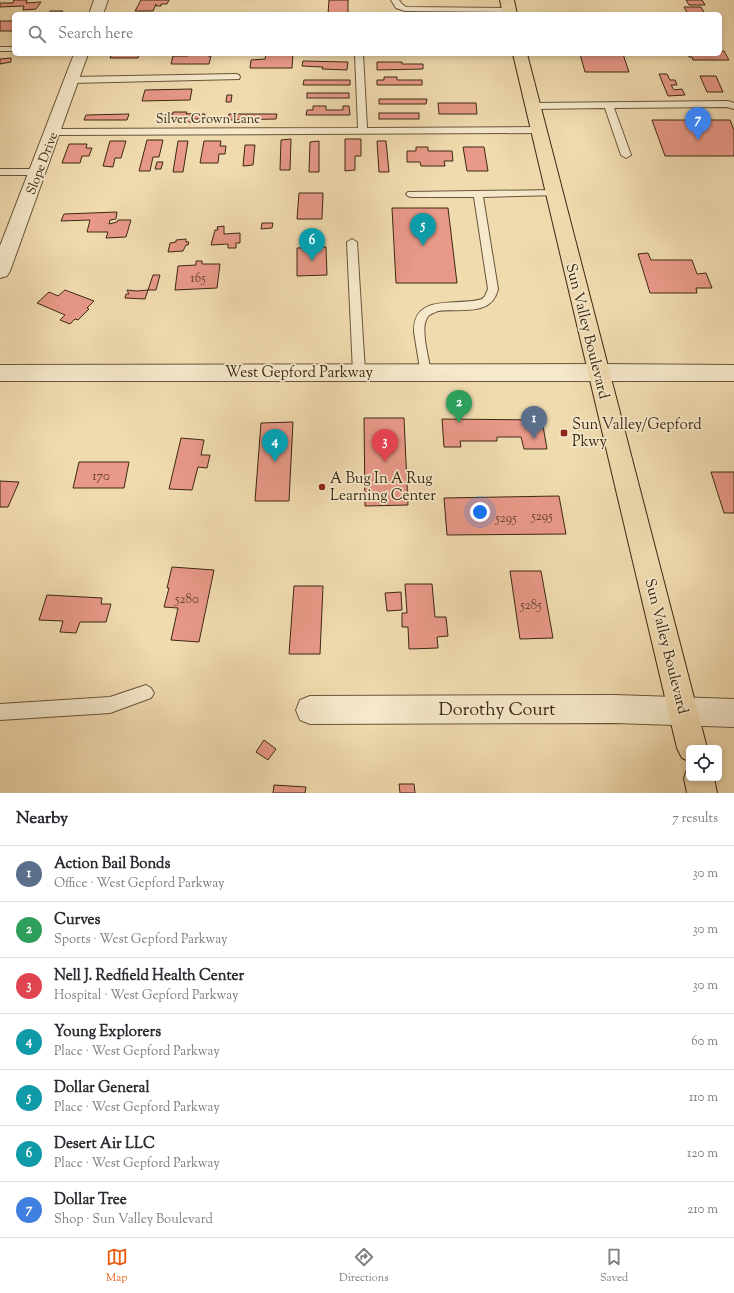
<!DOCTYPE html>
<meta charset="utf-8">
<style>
body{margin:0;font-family:"Sorts Mill Goudy",serif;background:#f2f2f3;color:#2b2b33}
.controls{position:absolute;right:12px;bottom:12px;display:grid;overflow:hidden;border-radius:6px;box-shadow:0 2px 6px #0003}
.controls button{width:36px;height:36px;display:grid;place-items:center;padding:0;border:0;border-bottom:1px solid #e1e1e2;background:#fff;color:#2b2b33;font:20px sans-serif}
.you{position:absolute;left:480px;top:512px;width:14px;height:14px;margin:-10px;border:3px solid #fff;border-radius:50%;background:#1a73e8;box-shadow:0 0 0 6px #1a73e833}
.badge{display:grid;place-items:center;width:26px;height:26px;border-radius:50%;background:#ea580c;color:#fff;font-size:13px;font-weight:700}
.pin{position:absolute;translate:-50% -33px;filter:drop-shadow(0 1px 2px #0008)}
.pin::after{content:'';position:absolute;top:21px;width:14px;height:12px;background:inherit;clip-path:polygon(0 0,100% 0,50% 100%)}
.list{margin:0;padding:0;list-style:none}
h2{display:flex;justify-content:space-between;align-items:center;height:52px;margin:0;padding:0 16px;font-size:17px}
h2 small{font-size:13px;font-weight:400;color:#7c7c81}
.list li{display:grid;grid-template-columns:26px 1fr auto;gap:12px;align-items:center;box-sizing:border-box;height:56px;padding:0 16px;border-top:1px solid #e1e1e2}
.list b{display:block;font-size:15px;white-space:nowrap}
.list p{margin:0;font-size:13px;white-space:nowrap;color:#7c7c81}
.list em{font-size:13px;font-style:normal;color:#7c7c81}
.icon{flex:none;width:22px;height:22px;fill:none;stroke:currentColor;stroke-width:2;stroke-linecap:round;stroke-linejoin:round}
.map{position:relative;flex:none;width:734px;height:793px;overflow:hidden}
.search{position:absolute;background:#fff;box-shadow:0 2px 6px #0003;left:12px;right:12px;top:12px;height:44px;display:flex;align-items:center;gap:10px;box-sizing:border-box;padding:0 14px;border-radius:6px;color:#7c7c81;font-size:15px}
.sheet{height:444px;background:#fff}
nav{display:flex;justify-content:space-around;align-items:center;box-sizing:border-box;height:56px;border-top:1px solid #e1e1e2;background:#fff;font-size:11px;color:#7c7c81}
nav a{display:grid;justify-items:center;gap:2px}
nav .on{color:#ea580c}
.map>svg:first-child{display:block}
</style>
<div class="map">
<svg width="734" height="793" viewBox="0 0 734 793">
<rect width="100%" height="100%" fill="#f0dbaf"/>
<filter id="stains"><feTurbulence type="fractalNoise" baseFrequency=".005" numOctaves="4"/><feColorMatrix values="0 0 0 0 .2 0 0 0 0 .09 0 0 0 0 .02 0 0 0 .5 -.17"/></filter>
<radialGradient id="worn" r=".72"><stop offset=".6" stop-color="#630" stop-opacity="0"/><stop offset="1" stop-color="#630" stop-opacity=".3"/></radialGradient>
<!-- building -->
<g fill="#e89988" stroke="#3c2812">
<path d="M14 0H27L26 3 41 2 36 9 23 10 24 6 0 7V3H13Z"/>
<path d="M141 0H169L167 4H161V6H156V4L153 11H135Z"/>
<path d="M329 0H348V14H328Z"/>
<path d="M686 0H702L705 5H689Z"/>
<path d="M684 7H701L705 14H688Z"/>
<path d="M50 11H63L61 14H49Z"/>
<rect x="0" y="21" width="14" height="10"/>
<path d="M720 51H724L729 60H693L692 57H689L688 54H720Z"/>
<path d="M112 54H139L138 58H110Z"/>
<path d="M188 54H208V56H211L209 64H171L173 56H188Z"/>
<path d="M266 54H293L292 68H250L251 60 265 59Z"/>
<path d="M378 54H418V55H379Z"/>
<path d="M580 54H623L629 72H585Z"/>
<path d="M11 58V62L0 64V59Z"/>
<path d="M303 61 348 62 347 70 322 69 323 67 302 66Z"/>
<path d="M377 62H402V64H423V69L377 70Z"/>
<path d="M659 74H667L670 80H675L677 85H671L674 90 682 89 685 95 668 96Z"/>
<path d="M700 76H716L723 92H707Z"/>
<path d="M384 77H397V80H422V85H377V80H384Z"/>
<path d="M304 80H350V85H303Z"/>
<path d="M192 89 190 100 142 101 145 90Z"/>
<rect x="307" y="93" width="42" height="5"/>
<path d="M227 95H232L231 102H226Z"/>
<path d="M379 99H427L426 104H379Z"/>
<path d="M438 103H476L477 114H439Z"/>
<path d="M313 106H326V110H343V106H349L350 115H306L307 110H313Z"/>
<path d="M173 112H187L186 114 200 113 199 114H205L204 119H193L192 122H186V119H160V117H166L167 114H173Z"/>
<rect x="379" y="113" width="40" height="6"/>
<path d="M129 114 127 120H84L86 115Z"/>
<path d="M229 114H277L276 119 228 120Z"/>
<path d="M652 120H730L734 130V156H665Z"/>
<path d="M291 139 290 170H280L281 140Z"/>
<path d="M345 139H361V156H355V170L345 171Z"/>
<path d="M147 140H163L159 157H153L150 171H139Z"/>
<path d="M110 141H126L121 158H115L113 167 103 166Z"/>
<path d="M178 141H188L183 172H173Z"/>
<path d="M204 141H221L220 146H226L225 154H219L218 163H200Z"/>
<path d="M319 141V172H309L310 142Z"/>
<path d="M377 141H386L389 172H379Z"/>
<path d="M69 144H87L86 148H92L89 156H82L80 163H62Z"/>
<path d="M245 145H255L253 165 243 166Z"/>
<path d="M416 147H428V151H452L453 161H444L445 166H421L420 162H407V151H416Z"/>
<path d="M463 147H484L488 171H467Z"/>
<path d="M157 162H163L161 169H155Z"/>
<path d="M299 193H323L322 219H297Z"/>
<path d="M392 208H448L457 283H396Z"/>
<path d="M117 212 116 219 110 220 109 224 117 222 118 220H131L126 237 106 238 108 232H87L90 220 61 221 64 214Z"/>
<path d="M262 223H273L272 228 261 229Z"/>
<path d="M224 226V234L240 233V243H236V248H228V244L211 245 215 230H218L217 227Z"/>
<path d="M186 239V242H189L188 245H186L183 251 168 252 170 243 176 242V240Z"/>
<path d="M326 247 327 275 297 276V248Z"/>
<path d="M648 253 651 260H692L697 274 706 273 712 288H696L697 293H650L638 254Z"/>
<path d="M196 261H202V264H220L217 288 175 290 178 266 196 265Z"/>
<path d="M153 275H160L156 290H148Z"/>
<path d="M65 290 94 301 87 308 89 309 78 320 75 319 70 324 60 320 65 315 37 303 49 292 58 296Z"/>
<path d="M127 290 137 291 148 290 145 299 125 298 126 294H129Z"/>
<path d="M364 418H404L408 505 365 506Z"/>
<path d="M442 419 542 420 547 449H524L521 437H497V441H460L461 447H444Z"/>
<path d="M293 422 289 501H255L261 423Z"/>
<path d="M181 438 204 440 201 455H210L207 468 198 467 192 490 169 489Z"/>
<path d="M79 462H129L124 488H73Z"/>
<path d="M711 472H734V513H724Z"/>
<path d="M0 481 19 482 8 507H0Z"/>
<path d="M559 496 566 534 447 535 444 498Z"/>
<path d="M172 567 214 570 199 642 171 640 178 608 164 607 169 588H167Z"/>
<path d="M510 571H541L553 638 520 639Z"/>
<path d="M405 584H432L435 617H446L448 636 437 637 438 648 409 649 408 627H402V613H407Z"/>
<path d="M294 586H323L320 654H289Z"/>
<path d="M401 592 402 610 387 611 385 593Z"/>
<path d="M47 595 102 598 101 604H111L106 622H80L76 633 60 632 63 621 39 620Z"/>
<path d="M264 740 276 749 268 760 256 752Z"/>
<path d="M399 784H414L415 793H400Z"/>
<path d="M274 785 306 787 305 793H273Z"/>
</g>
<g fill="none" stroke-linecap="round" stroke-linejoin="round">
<defs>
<g id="lane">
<path d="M391 0H399L402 4 406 7 509 8 513 10 509 12 405 11 396 8Z"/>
<rect x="0" y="47" width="14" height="4"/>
<path d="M355 54H363L367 128 539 127 544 130 539 133 53 135 48 132 53 129 358 128Z"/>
<path d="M236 74 239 75 240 77 239 79 72 83 68 80 72 77Z"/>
<path d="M728 101 734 103V109L727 107 614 108 631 155 626 158 621 155 605 108 533 109 529 106 533 103Z"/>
<path d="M0 169H38L43 172 38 175H0Z"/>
<path d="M555 190 558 191 560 193 558 195 483 197 498 289C492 317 460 308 438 311 434 313 429 314 427 318 420 329 429 359 431 372L429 375 425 377 421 375 414 332C413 292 458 307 482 299L485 296 488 289 474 197H411L408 196 406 194 408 192Z"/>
<path d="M352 239 357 242 365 372 363 375 359 377 355 375 353 372 347 242Z"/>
<path d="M146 685 151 688 154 693 151 698 110 713 0 720V704L110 697Z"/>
</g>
<g id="street">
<path d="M94 0H108L103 14H89Z"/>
<path d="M74 54H88L10 271 7 276 0 278V246Z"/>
<path d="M598 364 734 365V381H0V365Z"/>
<path d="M615 695 734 699V727L615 723 310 724 300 720 296 710 300 700 310 696Z"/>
</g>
<g id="primary">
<path d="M500 0H514L517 14H503Z"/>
<path d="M513 54H527L707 748H689V761L682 758 677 748Z"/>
<path d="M688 767 689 778H714L717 793H687L684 778Z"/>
</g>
</defs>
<!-- lane casing -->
<use href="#lane" stroke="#695539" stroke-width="2"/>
<!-- street casing -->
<use href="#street" stroke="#695539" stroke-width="2"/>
<!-- primary casing -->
<use href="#primary" stroke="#3c2812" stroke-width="2"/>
<!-- lane -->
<use href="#lane" fill="#f5e8cb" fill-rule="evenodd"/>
<!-- street -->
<use href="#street" fill="#f5e8cb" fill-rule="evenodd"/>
<!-- primary -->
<use href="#primary" fill="#f0dbaf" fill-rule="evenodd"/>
</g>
<!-- markers -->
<g fill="#8f2418" stroke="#f5e8cb" stroke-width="1.5">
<rect x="560" y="429" width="8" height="8" rx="2"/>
<circle cx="322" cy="487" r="4"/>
</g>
<g text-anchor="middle" stroke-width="3.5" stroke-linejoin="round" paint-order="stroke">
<!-- far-street labels -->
<g font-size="13" fill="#3c2812" stroke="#f5e8cb">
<text x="208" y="123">Silver Crown Lane</text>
<text transform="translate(41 163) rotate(-69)" y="5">Slope Drive</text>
</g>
<!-- number labels -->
<g font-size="13" fill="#674430">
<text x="198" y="282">165</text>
<text x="101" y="480">170</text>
<text x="542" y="520">5295</text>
<text x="506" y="522">5295</text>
<text x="187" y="603">5280</text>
<text x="531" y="609">5285</text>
</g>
<!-- street labels -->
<g font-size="15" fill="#3c2812" stroke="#f5e8cb">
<text transform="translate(588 331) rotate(76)" y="5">Sun Valley Boulevard</text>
<text x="299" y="377">West Gepford Parkway</text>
<text transform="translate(667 646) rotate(76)" y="5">Sun Valley Boulevard</text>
</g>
<!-- poi labels -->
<g font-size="15" fill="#3c2812" stroke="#f5e8cb" text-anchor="start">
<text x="572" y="429">Sun Valley/Gepford<tspan x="572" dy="17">Pkwy</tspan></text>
<text x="330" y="483">A Bug In A Rug<tspan x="330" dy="17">Learning Center</tspan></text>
</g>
<!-- near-street labels -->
<g font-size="18" fill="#3c2812" stroke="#f5e8cb">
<text x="497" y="715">Dorothy Court</text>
</g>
</g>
<rect width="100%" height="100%" filter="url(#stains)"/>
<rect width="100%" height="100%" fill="url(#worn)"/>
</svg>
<div class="controls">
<button><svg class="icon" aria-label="locate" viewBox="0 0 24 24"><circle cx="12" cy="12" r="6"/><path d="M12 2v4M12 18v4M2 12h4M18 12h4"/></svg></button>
</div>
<div class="you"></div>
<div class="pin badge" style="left:534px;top:439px;background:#5c6f8a">1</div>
<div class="pin badge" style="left:459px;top:423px;background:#2e9e5b">2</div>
<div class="pin badge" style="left:385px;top:462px;background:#e0444e">3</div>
<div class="pin badge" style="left:275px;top:462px;background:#0f9aa8">4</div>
<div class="pin badge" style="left:423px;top:246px;background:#0f9aa8">5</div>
<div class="pin badge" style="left:312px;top:261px;background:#0f9aa8">6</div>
<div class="pin badge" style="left:698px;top:140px;background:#3f7fe0">7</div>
<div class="search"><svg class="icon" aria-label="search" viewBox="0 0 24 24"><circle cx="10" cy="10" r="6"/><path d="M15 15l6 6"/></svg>Search here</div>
</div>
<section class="sheet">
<h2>Nearby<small>7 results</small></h2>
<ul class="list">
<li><span class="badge" style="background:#5c6f8a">1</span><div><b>Action Bail Bonds</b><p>Office · West Gepford Parkway</p></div><em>30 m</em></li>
<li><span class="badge" style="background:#2e9e5b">2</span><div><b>Curves</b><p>Sports · West Gepford Parkway</p></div><em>30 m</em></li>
<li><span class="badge" style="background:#e0444e">3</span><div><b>Nell J. Redfield Health Center</b><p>Hospital · West Gepford Parkway</p></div><em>30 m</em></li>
<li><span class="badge" style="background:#0f9aa8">4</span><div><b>Young Explorers</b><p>Place · West Gepford Parkway</p></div><em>60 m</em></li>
<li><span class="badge" style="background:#0f9aa8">5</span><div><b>Dollar General</b><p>Place · West Gepford Parkway</p></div><em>110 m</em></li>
<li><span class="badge" style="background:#0f9aa8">6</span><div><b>Desert Air LLC</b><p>Place · West Gepford Parkway</p></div><em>120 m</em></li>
<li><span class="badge" style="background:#3f7fe0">7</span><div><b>Dollar Tree</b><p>Shop · Sun Valley Boulevard</p></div><em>210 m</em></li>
</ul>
</section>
<nav>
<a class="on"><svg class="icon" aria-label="map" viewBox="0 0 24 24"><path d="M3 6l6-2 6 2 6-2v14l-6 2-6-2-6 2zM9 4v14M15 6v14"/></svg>Map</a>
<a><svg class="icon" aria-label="directions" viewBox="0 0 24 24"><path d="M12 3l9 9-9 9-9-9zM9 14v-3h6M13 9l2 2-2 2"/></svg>Directions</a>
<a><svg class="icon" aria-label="saved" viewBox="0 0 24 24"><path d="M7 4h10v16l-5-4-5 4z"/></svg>Saved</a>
</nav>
